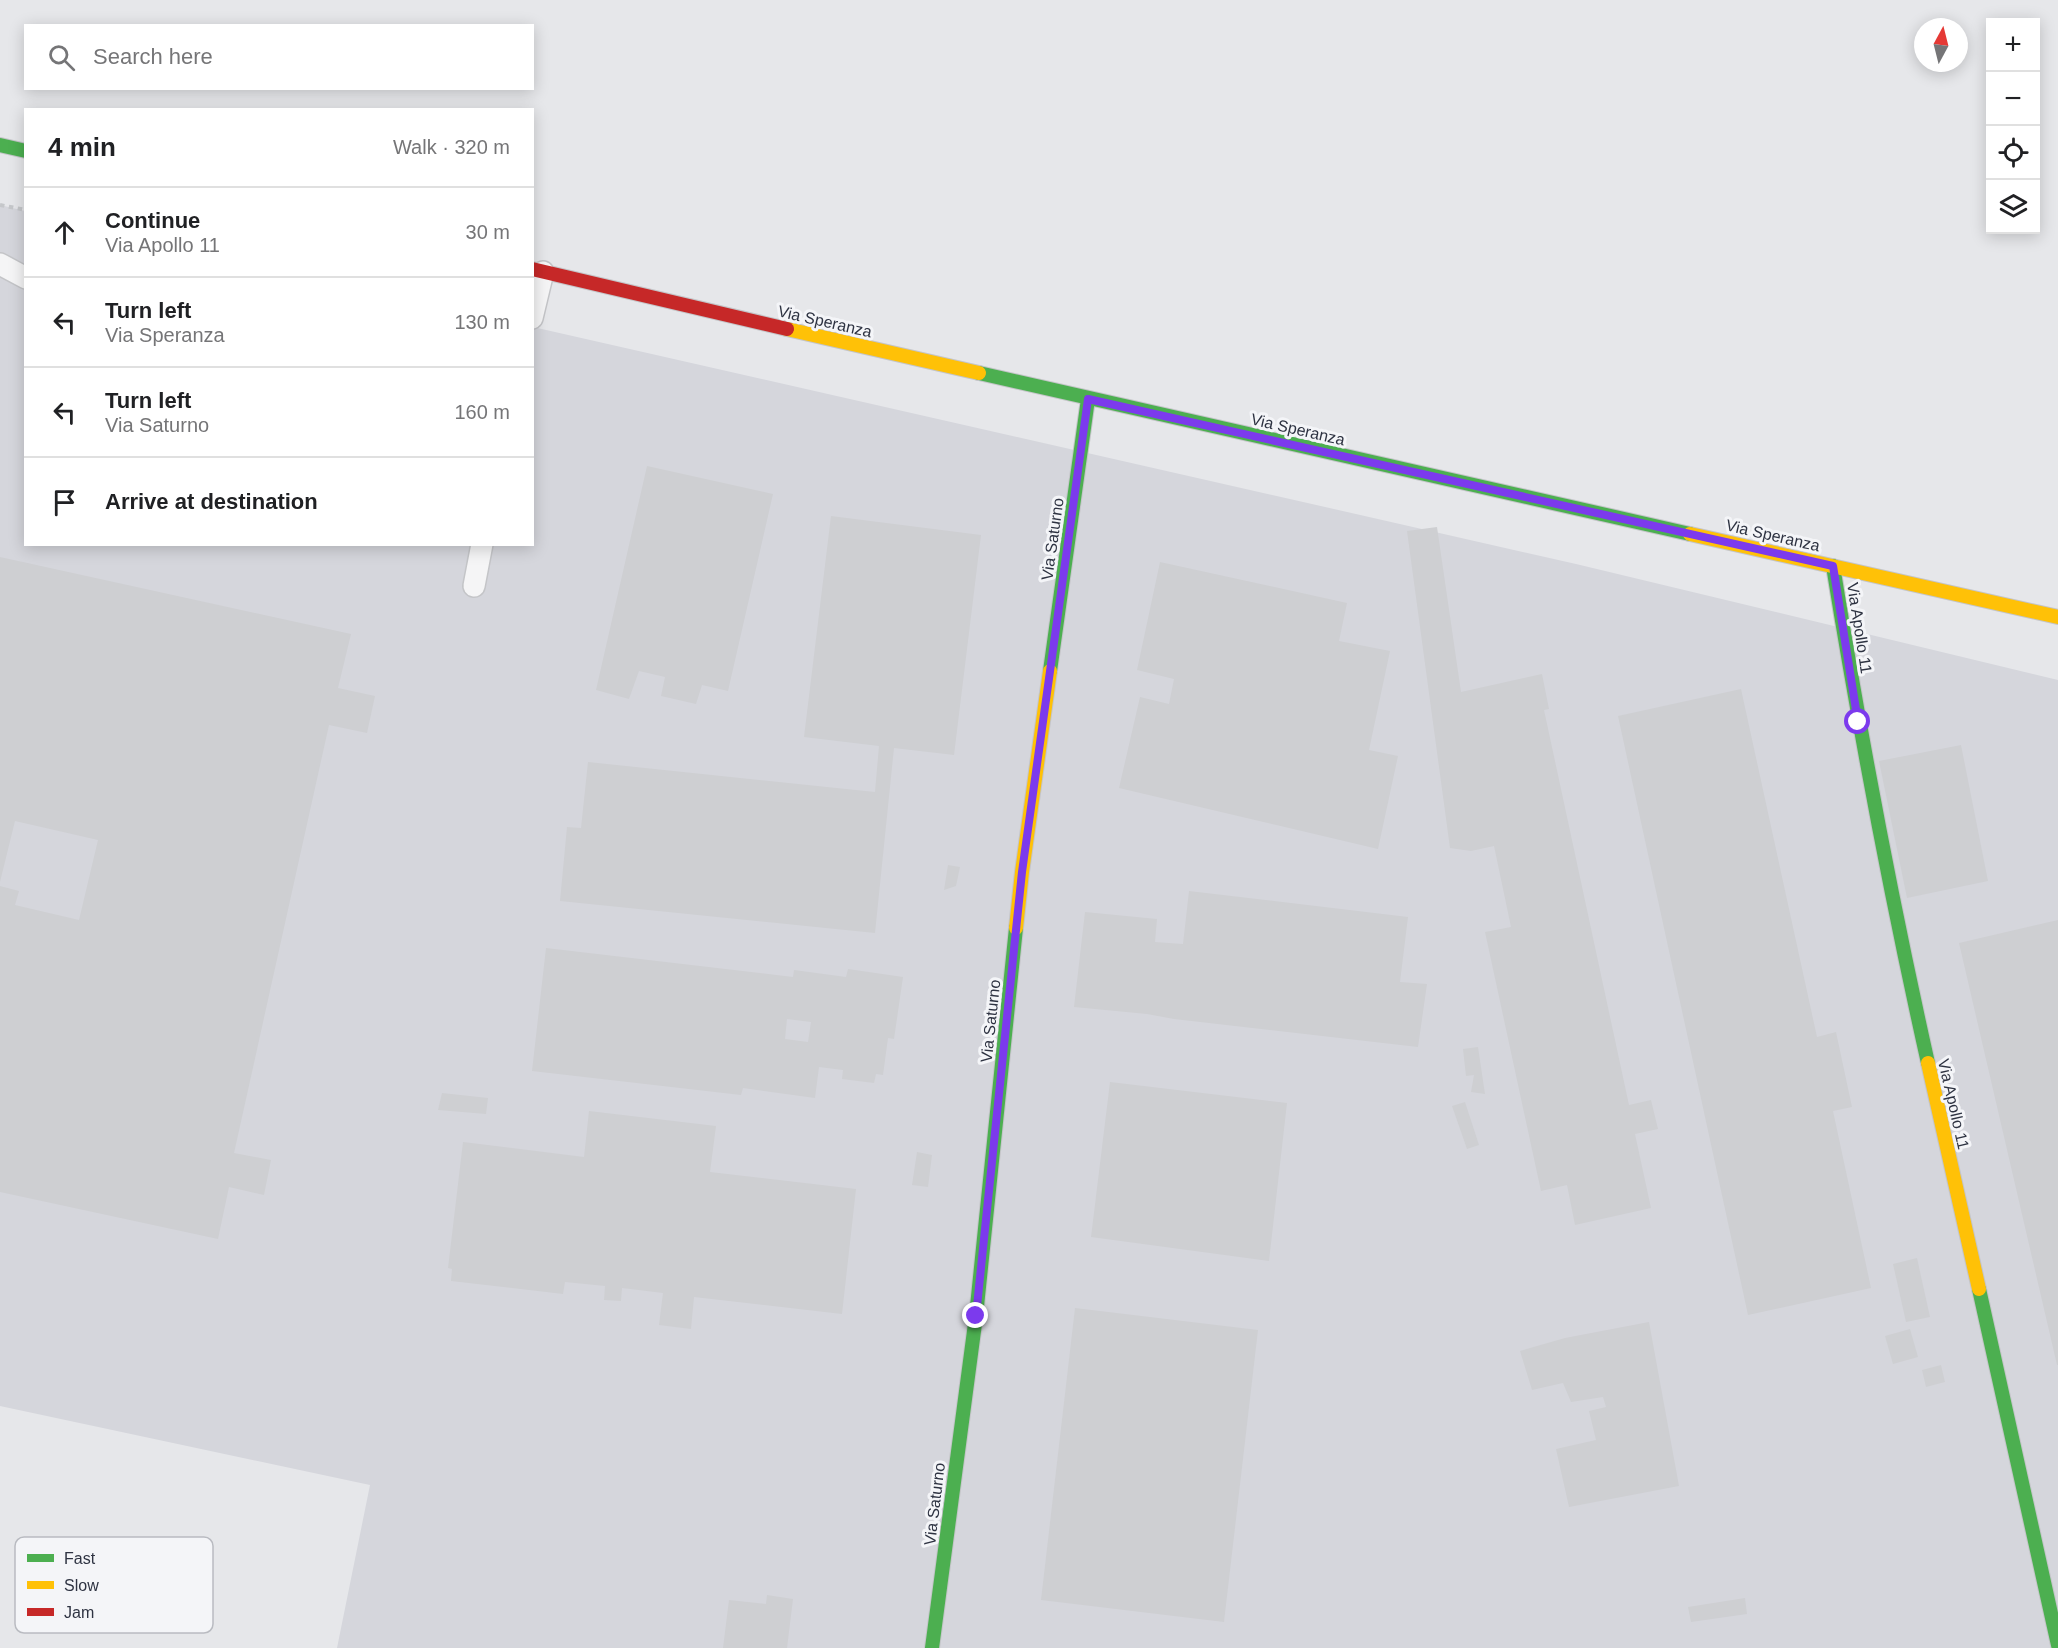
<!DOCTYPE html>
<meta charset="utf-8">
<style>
body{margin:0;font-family:Helvetica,sans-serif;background:#f6f6f6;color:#202124}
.controls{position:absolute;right:18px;top:18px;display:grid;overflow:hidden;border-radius:0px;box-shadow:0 3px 15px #0003}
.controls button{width:54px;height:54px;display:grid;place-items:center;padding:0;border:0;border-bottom:2px solid #e0e0e0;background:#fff;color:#202124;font:30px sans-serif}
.compass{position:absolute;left:1914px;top:18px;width:54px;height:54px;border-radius:50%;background:#fff;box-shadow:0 3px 15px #0003;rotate:7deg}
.stop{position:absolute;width:18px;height:18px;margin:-14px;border:4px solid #7c3aed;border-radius:50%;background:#fff}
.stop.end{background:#7c3aed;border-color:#fff;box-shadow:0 2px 6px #0008}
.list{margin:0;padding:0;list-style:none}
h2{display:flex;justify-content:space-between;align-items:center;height:78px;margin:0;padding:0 24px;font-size:26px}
h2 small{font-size:20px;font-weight:400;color:#757577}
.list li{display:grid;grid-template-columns:39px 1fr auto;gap:18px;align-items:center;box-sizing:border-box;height:90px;padding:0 24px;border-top:2px solid #e0e0e0}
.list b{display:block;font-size:22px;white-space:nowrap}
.list p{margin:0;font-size:20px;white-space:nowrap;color:#757577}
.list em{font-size:20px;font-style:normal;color:#757577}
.icon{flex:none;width:33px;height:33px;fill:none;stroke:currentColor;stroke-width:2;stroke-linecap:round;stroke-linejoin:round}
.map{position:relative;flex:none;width:2058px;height:1648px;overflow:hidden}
.search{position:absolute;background:#fff;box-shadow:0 3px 15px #0003;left:24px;top:24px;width:510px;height:66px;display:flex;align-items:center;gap:15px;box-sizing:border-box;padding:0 21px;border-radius:0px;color:#757577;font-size:22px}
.panel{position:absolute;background:#fff;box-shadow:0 3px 15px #0003;left:24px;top:108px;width:510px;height:438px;border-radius:0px}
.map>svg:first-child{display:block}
</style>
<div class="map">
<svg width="2058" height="1648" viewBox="0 0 2058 1648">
<rect width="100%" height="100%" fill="#e6e7ea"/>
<!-- built -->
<path fill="#d5d6dc" d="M0 205 25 211 26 544H532L533 327 1576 564 2058 680V1648H337L370 1485 0 1406Z"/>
<!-- building -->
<g fill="#cecfd2" fill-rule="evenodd">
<path d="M647 466 773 494 728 691 702 685 696 704 661 696 665 677 639 671 629 699 596 690Z"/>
<path d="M831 516 981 535 954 755 894 748 875 933 560 901 567 827 581 828 588 762 875 792 879 746 804 737Z"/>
<path d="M1437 527 1461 692 1542 674 1549 709 1544 710 1629 1105 1651 1100 1658 1129 1635 1134 1651 1208 1575 1225 1567 1185 1541 1191 1485 932 1511 927 1494 846 1471 851 1450 848 1407 531Z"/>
<path d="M0 557 351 634 338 688 375 696 367 733 329 725 234 1153 271 1160 264 1195 229 1187 218 1239 0 1192V886L19 891 15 905 79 920 98 840 15 821 0 882Z"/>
<path d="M1160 562 1347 603 1339 641 1390 651 1369 750 1398 756 1378 849 1119 788 1140 697 1169 704 1174 679 1137 670Z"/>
<path d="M1741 689 1817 1037 1836 1032 1852 1107 1833 1111 1871 1288 1748 1315 1618 716Z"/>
<path d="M1961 745 1988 881 1907 898 1879 761Z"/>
<path d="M948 865 960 867 956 886 944 890Z"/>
<path d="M1189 891 1408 917 1400 982 1427 984 1418 1047 1174 1019 1147 1014 1074 1007 1085 912 1157 919 1155 942 1183 944Z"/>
<path d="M2058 920V1365H2057L1959 943Z"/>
<path d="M546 948 793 977 794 970 846 977 848 969 903 977 894 1039 888 1038 883 1075 876 1074 874 1083 842 1079 843 1070 819 1067 815 1098 743 1088 741 1095 532 1071ZM787 1019 811 1022 808 1042 785 1039Z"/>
<path d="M1478 1047 1482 1074 1485 1094 1471 1092 1474 1075 1466 1076 1463 1049Z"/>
<path d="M1110 1082 1287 1103 1269 1261 1091 1237Z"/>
<path d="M442 1093 488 1098 486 1114 438 1110Z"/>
<path d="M1465 1102 1479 1145 1467 1149 1452 1106Z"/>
<path d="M589 1111 716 1126 710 1172 856 1189 842 1314 694 1297 691 1329 659 1325 663 1293 622 1288 621 1301 604 1300 605 1286 565 1282 563 1294 451 1281 452 1269 448 1268 463 1142 584 1157Z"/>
<path d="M917 1152 932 1155 928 1187 912 1185Z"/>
<path d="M1917 1258 1930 1317 1906 1322 1893 1264Z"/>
<path d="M1075 1308 1258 1330 1224 1622 1041 1600Z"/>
<path d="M1649 1322 1679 1486 1569 1507 1556 1449 1596 1440 1589 1411 1606 1407 1603 1397 1571 1402 1563 1383 1532 1390 1520 1351 1565 1338Z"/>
<path d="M1910 1329 1918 1357 1893 1364 1885 1336Z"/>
<path d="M1941 1365 1945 1382 1926 1387 1922 1370Z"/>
<path d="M767 1595 793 1599 787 1648H723L729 1600 766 1604Z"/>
<path d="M1745 1598 1747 1614 1691 1622 1688 1607Z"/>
</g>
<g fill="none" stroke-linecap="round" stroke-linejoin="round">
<defs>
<g id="lane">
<path d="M0 264 26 278"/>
<path d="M532 318 543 272"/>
<path d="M474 586 482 544"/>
</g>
<g id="fast">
<path d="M0 145 26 151"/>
<path d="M979 373 1690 534"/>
<path d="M1833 566C1860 733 1891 898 1928 1063"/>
<path d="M1050 671 1088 399"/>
<path d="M1979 1289 2058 1645"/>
<path d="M932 1648 976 1316 1016 928"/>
</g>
<g id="slow">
<path d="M787 329 979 373"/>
<path d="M1690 534 2058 617"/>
<path d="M1016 928 1022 872 1050 671"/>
<path d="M1928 1063 1979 1289"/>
</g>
<path id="jam" d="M532 269 787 329"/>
</defs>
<!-- lane casing -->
<use href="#lane" stroke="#c4c5c8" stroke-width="24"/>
<!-- fast casing -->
<use href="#fast" stroke="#c4c5c8" stroke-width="16"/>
<!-- slow casing -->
<use href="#slow" stroke="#c4c5c8" stroke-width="16"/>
<!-- jam casing -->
<use href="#jam" stroke="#c4c5c8" stroke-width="16"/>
<!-- path -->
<path stroke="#c5c7ca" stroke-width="4" stroke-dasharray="4.5 4.5" stroke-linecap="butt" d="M0 205 26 210"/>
<!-- lane -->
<use href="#lane" stroke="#f5f5f6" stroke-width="21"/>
<!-- fast -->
<use href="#fast" stroke="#4caf50" stroke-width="14"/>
<!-- slow -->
<use href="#slow" stroke="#ffc107" stroke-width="14"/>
<!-- jam -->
<use href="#jam" stroke="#c62828" stroke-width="14"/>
</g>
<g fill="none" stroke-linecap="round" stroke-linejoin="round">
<!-- route -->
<path stroke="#7c3aed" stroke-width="8" d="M976 1316 1022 872 1088 399 1833 566 1858 722"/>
</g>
<g text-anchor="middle" stroke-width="6" stroke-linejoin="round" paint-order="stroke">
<!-- street labels -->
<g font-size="16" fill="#2e3342" stroke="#f4f5f8">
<text transform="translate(825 321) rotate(13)" y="6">Via Speranza</text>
<text transform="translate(1298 429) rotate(13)" y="6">Via Speranza</text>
<text transform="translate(1773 535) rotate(13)" y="6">Via Speranza</text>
<text transform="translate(1052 539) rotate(-82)" y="6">Via Saturno</text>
<text transform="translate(1860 628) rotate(81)" y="6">Via Apollo 11</text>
<text transform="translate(990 1021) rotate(-84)" y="6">Via Saturno</text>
<text transform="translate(1954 1104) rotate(77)" y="6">Via Apollo 11</text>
<text transform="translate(934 1504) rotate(-83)" y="6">Via Saturno</text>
</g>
</g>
<!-- legend -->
<rect x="15" y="1537" width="198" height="96" rx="9" fill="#f4f5f8" stroke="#b9bbc1" stroke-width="1.5"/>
<rect x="27" y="1554" width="27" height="8" fill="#4caf50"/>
<rect x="27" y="1581" width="27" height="8" fill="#ffc107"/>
<rect x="27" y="1608" width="27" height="8" fill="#c62828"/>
<g font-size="16" fill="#2e3342">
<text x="64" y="1564">Fast</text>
<text x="64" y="1591">Slow</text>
<text x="64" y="1618">Jam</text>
</g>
</svg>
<div class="controls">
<button>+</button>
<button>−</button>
<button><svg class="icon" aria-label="locate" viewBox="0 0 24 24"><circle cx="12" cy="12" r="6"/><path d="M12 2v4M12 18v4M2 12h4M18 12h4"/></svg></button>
<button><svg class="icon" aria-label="layers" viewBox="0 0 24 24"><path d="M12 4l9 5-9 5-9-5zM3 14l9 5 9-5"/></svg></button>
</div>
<svg class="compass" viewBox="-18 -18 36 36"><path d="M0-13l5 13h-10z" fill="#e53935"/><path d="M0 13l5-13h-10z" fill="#757577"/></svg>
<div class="stop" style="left:1858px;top:722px"></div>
<div class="stop end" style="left:976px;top:1316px"></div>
<div class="search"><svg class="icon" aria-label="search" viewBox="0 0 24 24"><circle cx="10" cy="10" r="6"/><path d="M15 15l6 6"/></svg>Search here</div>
<section class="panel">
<h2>4 min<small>Walk · 320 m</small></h2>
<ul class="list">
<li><svg class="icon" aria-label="ahead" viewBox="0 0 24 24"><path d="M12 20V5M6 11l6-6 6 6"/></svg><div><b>Continue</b><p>Via Apollo 11</p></div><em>30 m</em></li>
<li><svg class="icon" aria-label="left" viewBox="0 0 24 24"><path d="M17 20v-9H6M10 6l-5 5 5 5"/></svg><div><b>Turn left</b><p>Via Speranza</p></div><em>130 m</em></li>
<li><svg class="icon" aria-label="left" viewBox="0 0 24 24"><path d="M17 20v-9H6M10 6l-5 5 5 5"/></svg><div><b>Turn left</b><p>Via Saturno</p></div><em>160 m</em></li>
<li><svg class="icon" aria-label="arrive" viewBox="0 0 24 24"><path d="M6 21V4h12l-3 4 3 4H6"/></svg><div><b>Arrive at destination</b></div></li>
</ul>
</section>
</div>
